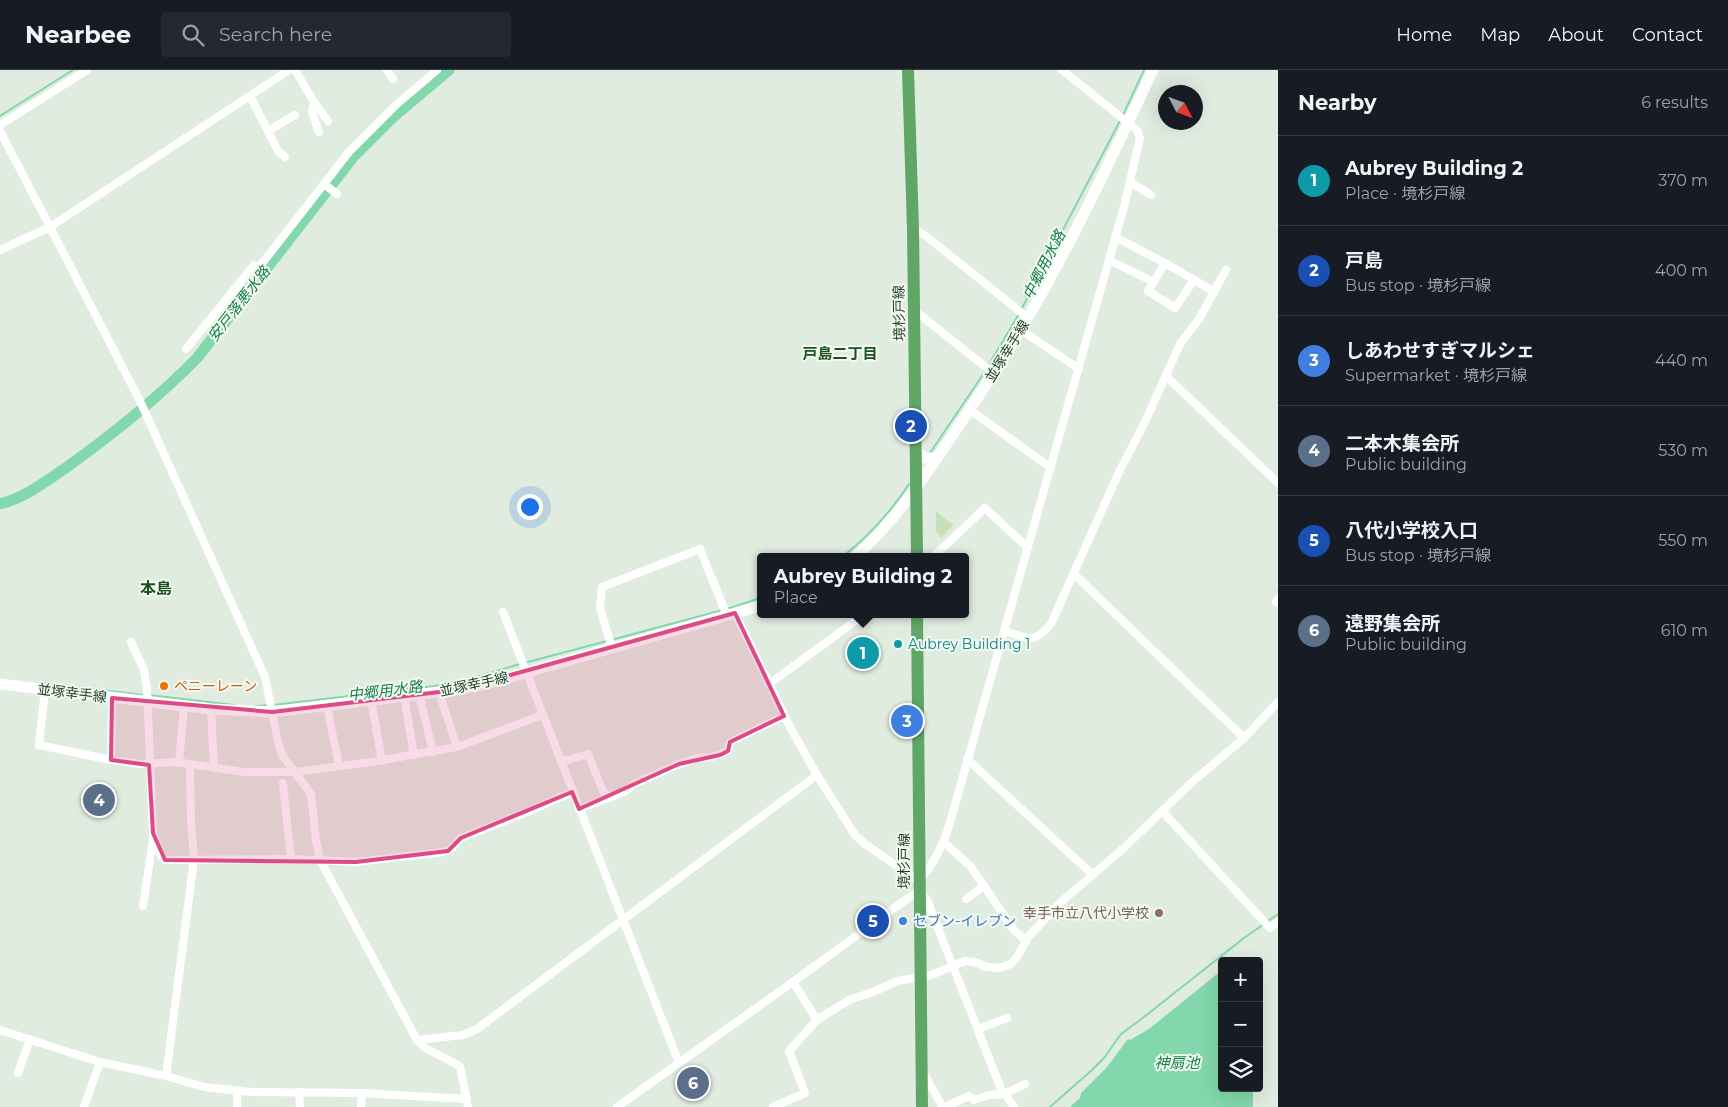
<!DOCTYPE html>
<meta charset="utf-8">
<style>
body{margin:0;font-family:Montserrat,"Noto Sans JP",sans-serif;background:#242831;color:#f1f3f6}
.controls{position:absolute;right:15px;bottom:15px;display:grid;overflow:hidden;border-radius:5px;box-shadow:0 5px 20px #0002}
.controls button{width:45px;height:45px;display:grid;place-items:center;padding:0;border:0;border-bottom:1px solid #363941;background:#171b24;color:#f1f3f6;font:25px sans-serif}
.compass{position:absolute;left:1158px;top:15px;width:45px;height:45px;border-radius:50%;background:#171b24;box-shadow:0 5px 20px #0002;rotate:131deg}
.you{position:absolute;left:529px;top:436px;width:18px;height:18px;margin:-12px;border:4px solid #fff;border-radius:50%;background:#1a73e8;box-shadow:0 0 0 8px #1a73e833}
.badge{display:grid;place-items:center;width:32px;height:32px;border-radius:50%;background:#7c3aed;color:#fff;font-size:16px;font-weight:700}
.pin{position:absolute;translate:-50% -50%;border:2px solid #fff;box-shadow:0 1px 5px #0006}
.popup{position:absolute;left:757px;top:483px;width:212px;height:65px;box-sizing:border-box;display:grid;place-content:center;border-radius:5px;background:#171b24;filter:drop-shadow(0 1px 4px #0005);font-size:16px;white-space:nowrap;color:#9ea1a6}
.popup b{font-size:19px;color:#f1f3f6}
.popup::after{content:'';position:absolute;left:50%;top:100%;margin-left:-10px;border:10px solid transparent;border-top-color:#171b24}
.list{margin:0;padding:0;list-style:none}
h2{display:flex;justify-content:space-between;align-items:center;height:65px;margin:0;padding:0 20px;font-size:21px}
h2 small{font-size:16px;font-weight:400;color:#9ea1a6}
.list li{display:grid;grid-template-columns:32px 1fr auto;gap:15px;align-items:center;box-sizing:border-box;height:90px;padding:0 20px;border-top:1px solid #363941}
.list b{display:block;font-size:19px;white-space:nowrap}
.list p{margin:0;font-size:16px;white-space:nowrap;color:#9ea1a6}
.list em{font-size:16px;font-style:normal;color:#9ea1a6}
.icon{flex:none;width:28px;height:28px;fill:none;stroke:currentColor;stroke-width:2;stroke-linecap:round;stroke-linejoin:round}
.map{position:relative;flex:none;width:1278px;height:1037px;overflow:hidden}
header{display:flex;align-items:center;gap:30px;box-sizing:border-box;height:70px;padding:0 25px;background:#171b24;border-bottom:1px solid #363941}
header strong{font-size:24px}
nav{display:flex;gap:28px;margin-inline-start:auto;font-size:18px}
.search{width:350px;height:45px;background:#242831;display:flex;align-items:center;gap:12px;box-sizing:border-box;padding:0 18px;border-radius:5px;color:#9ea1a6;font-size:19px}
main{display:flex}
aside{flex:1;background:#171b24}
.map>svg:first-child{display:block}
</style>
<header>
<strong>Nearbee</strong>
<div class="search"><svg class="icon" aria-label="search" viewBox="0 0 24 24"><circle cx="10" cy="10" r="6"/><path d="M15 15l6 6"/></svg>Search here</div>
<nav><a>Home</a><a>Map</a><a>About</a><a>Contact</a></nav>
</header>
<main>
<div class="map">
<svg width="1278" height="1037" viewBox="0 0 1278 1037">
<rect width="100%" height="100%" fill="#e1ece0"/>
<!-- green -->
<path fill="#c7e0b7" d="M936 441 953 455 941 468 936 461Z"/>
<!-- water -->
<path fill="#83d7ac" d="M1222 900V1018H1253V1037H1070L1080 1028 1081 1023 1107 997 1128 969 1130 970 1149 959Z"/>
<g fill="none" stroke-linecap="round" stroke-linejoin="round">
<!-- stream -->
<g stroke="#83d7ac" stroke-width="2">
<path d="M1123 45 1144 0"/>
<path d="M0 46 73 0"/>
<path d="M1021 240 1121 49"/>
<path d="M988 296 1019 244"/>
<path d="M930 383 986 300"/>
<path d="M842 487C868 467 892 440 909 414"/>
<path d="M727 539 760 528"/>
<path d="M611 570 723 540"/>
<path d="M524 593 607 571"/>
<path d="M42 613 144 625"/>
<path d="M149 625 234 635"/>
<path d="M273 635 435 616 476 607 520 594"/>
<path d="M256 636 269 635"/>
<path d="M1268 851 1278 844"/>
<path d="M1050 1037 1092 1000 1104 988 1121 964 1144 947 1244 868 1264 854"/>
</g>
<!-- river -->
<path stroke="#83d7ac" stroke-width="11" d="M0 434C25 428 46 411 67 397 113 364 157 329 197 288L354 86 392 48 449 0"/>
<!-- street -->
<g stroke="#fff" stroke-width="8">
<path d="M295 0 314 32 312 42 319 62"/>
<path d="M387 0 393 9"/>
<path d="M250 26 278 81 285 87"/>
<path d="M314 32 328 51"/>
<path d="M0 55 87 0"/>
<path d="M0 61 50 157 289 0"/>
<path d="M268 61 295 45"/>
<path d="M1130 112 1151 125"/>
<path d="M324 114 337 124"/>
<path d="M913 159 926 166 1028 248"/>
<path d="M1115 167 1165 193 1213 221"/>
<path d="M0 180 50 157 140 331 265 607 278 672 282 685 311 724 316 770 320 790 417 970 425 978 460 996 468 1037"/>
<path d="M1109 190 1154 212"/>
<path d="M1165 193 1148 221 1175 238 1194 210"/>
<path d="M914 240 993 303"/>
<path d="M1021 260 1079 299"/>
<path d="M186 279 254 195 257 200 349 82 397 34 437 0"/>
<path d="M1166 306 1278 413"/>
<path d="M970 340 1051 398"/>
<path d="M933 487 985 438 1028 478"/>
<path d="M1074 504 1244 668"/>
<path d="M1278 529 1276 532 1278 533"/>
<path d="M503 542 679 993"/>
<path d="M735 543 790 657 817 705 855 765 865 774 919 811C934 794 942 777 949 756L1124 137 1140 68 1137 60 1062 0"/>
<path d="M1005 561C1029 568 1033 575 1051 554L1119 402 1145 352 1180 274 1199 249 1226 200"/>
<path d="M131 572 144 600 147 619 153 763 161 786 165 790 291 789 356 792 443 782 451 779 461 768 532 740 572 722"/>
<path d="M612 578 600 538 602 517 700 479 727 546"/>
<path d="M769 614 865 544"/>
<path d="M45 620 39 675 111 690 140 694 176 692 244 702H295L371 692 457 677 542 645"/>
<path d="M439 622 457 677"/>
<path d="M419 624 433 682"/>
<path d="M404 626 414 685"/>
<path d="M371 630 382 691"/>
<path d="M327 636 339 696"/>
<path d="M211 639 214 698"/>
<path d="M967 689 1093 805"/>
<path d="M111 690 112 628"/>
<path d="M561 692 588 684 603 721 609 727"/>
<path d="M179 693 184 636"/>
<path d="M283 713 291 789"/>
<path d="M579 739 624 722 634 714 679 694 697 688 712 687 728 681 730 672 784 646"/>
<path d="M1162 741 1270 858 1278 852"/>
<path d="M944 772 971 797 1014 860 1026 871"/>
<path d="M966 829 984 816"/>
<path d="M143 836 153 769"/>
<path d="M793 912 817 950"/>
<path d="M978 959 1007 948"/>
<path d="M0 960 100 992 166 1006 204 1017 250 1022 362 1023 467 1029"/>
<path d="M417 970 463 965 477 959 817 705"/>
<path d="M18 1003 30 969"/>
<path d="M924 1004 943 1037"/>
<path d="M166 1006 194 789 191 751 190 694"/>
<path d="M237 1021V1037"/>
<path d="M299 1022 300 1037"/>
<path d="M84 1037 100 992"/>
<path d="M361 1037 362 1023"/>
<path d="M617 1037 793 912 919 820 927 830 1001 1019 1014 1037"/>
<path d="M773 1037 805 1023 789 981 817 950 849 930 873 922 897 911 931 905 965 891 975 892 986 897 1000 898 1011 894 1017 887 1029 866 1061 832 1125 777 1191 713 1244 668 1278 632"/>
<path d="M945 1037 969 1026 974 1030 989 1025 1004 1024 1025 1014"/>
</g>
<!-- secondary -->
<g stroke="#fff" stroke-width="11">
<path d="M915 380 925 388H937"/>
<path d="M855 487C896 450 925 406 956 360 980 324 1005 287 1027 249 1074 169 1113 84 1153 0"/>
<path d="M0 614 211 639 272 642 456 620 489 613 760 536"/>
</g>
<!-- primary -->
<g stroke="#60a666" stroke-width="12">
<path d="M908 0 913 159 917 487"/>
<path d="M917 544 922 1037"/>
</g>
</g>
<!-- marked area -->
<path fill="#dd4a84" fill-opacity="0.2" stroke="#dd4a84" stroke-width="4" stroke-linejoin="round" d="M735 543 784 646 730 672 728 681 720 685 679 694 579 739 572 722 461 768 448 781 356 792 165 790 153 763 149 695 111 690 112 628 272 642 456 620Z"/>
<!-- markers -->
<circle fill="#0f9aa8" stroke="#f2f9f1" stroke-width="2" cx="898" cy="574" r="5"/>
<circle fill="#e8710a" stroke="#f2f9f1" stroke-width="2" cx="164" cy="616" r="5"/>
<circle fill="#8d6e63" stroke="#f2f9f1" stroke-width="2" cx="1159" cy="843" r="5"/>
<circle fill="#3f7fe0" stroke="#f2f9f1" stroke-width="2" cx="903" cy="851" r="5"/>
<g text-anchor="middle" stroke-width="4" stroke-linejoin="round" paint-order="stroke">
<!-- street labels -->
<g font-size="14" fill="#1f3e21" stroke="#f2f9f1">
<text transform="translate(899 243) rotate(-91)" y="5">境杉戸線</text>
<text transform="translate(1007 281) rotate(-58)" y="5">並塚幸手線</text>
<text transform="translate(474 614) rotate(-12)" y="5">並塚幸手線</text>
<text transform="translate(72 623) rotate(7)" y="5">並塚幸手線</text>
<text transform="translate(904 791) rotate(-90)" y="5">境杉戸線</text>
</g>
<!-- culture labels -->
<g font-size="14" fill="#0d838f" stroke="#f2f9f1" text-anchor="start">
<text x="908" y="579">Aubrey Building 1</text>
</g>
<!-- food labels -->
<g font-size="14" fill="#c56008" stroke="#f2f9f1" text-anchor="start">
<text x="174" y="621">ペニーレーン</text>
</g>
<!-- education labels -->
<g font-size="14" fill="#785e54" stroke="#f2f9f1" text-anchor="end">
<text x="1149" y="848">幸手市立八代小学校</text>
</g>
<!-- shop labels -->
<g font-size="14" fill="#366cbe" stroke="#f2f9f1" text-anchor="start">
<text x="913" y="856">セブン-イレブン</text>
</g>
<!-- water labels -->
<g font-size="15" font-style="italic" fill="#147f4b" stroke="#f2f9f1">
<text transform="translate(1044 195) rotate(-63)" y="5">中郷用水路</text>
<text transform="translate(239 234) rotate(-52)" y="5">安戸落悪水路</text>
<text transform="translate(385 621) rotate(-7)" y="5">中郷用水路</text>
<text x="1177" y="998">神扇池</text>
</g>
<!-- neighbourhood labels -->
<g font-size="15" font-weight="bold" fill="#19521f" stroke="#f2f9f1">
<text x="840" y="289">戸島二丁目</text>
</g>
<!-- quarter labels -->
<g font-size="16" font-weight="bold" fill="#19521f" stroke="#f2f9f1">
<text x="156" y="524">本島</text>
</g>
</g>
</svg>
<div class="controls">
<button>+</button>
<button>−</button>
<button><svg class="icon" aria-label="layers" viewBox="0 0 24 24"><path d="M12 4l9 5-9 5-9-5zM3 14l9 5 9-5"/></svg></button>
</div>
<svg class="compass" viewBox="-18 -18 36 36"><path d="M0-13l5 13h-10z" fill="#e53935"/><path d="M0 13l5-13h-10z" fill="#9ea1a6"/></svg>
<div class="you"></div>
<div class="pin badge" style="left:863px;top:583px;background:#0f9aa8">1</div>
<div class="popup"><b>Aubrey Building 2</b>Place</div>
<div class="pin badge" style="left:911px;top:356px;background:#1a4fb4">2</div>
<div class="pin badge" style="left:907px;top:651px;background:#3f7fe0">3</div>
<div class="pin badge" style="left:99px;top:730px;background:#5c6f8a">4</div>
<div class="pin badge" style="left:873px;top:851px;background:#1a4fb4">5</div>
<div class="pin badge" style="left:693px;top:1013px;background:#5c6f8a">6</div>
</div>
<aside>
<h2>Nearby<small>6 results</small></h2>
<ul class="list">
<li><span class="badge" style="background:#0f9aa8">1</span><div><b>Aubrey Building 2</b><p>Place · 境杉戸線</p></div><em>370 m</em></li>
<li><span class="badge" style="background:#1a4fb4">2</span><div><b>戸島</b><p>Bus stop · 境杉戸線</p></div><em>400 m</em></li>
<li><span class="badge" style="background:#3f7fe0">3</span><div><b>しあわせすぎマルシェ</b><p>Supermarket · 境杉戸線</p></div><em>440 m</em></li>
<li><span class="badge" style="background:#5c6f8a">4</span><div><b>二本木集会所</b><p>Public building</p></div><em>530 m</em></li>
<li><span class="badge" style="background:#1a4fb4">5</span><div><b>八代小学校入口</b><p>Bus stop · 境杉戸線</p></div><em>550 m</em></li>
<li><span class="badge" style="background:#5c6f8a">6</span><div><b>遠野集会所</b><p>Public building</p></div><em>610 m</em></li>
</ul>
</aside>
</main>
